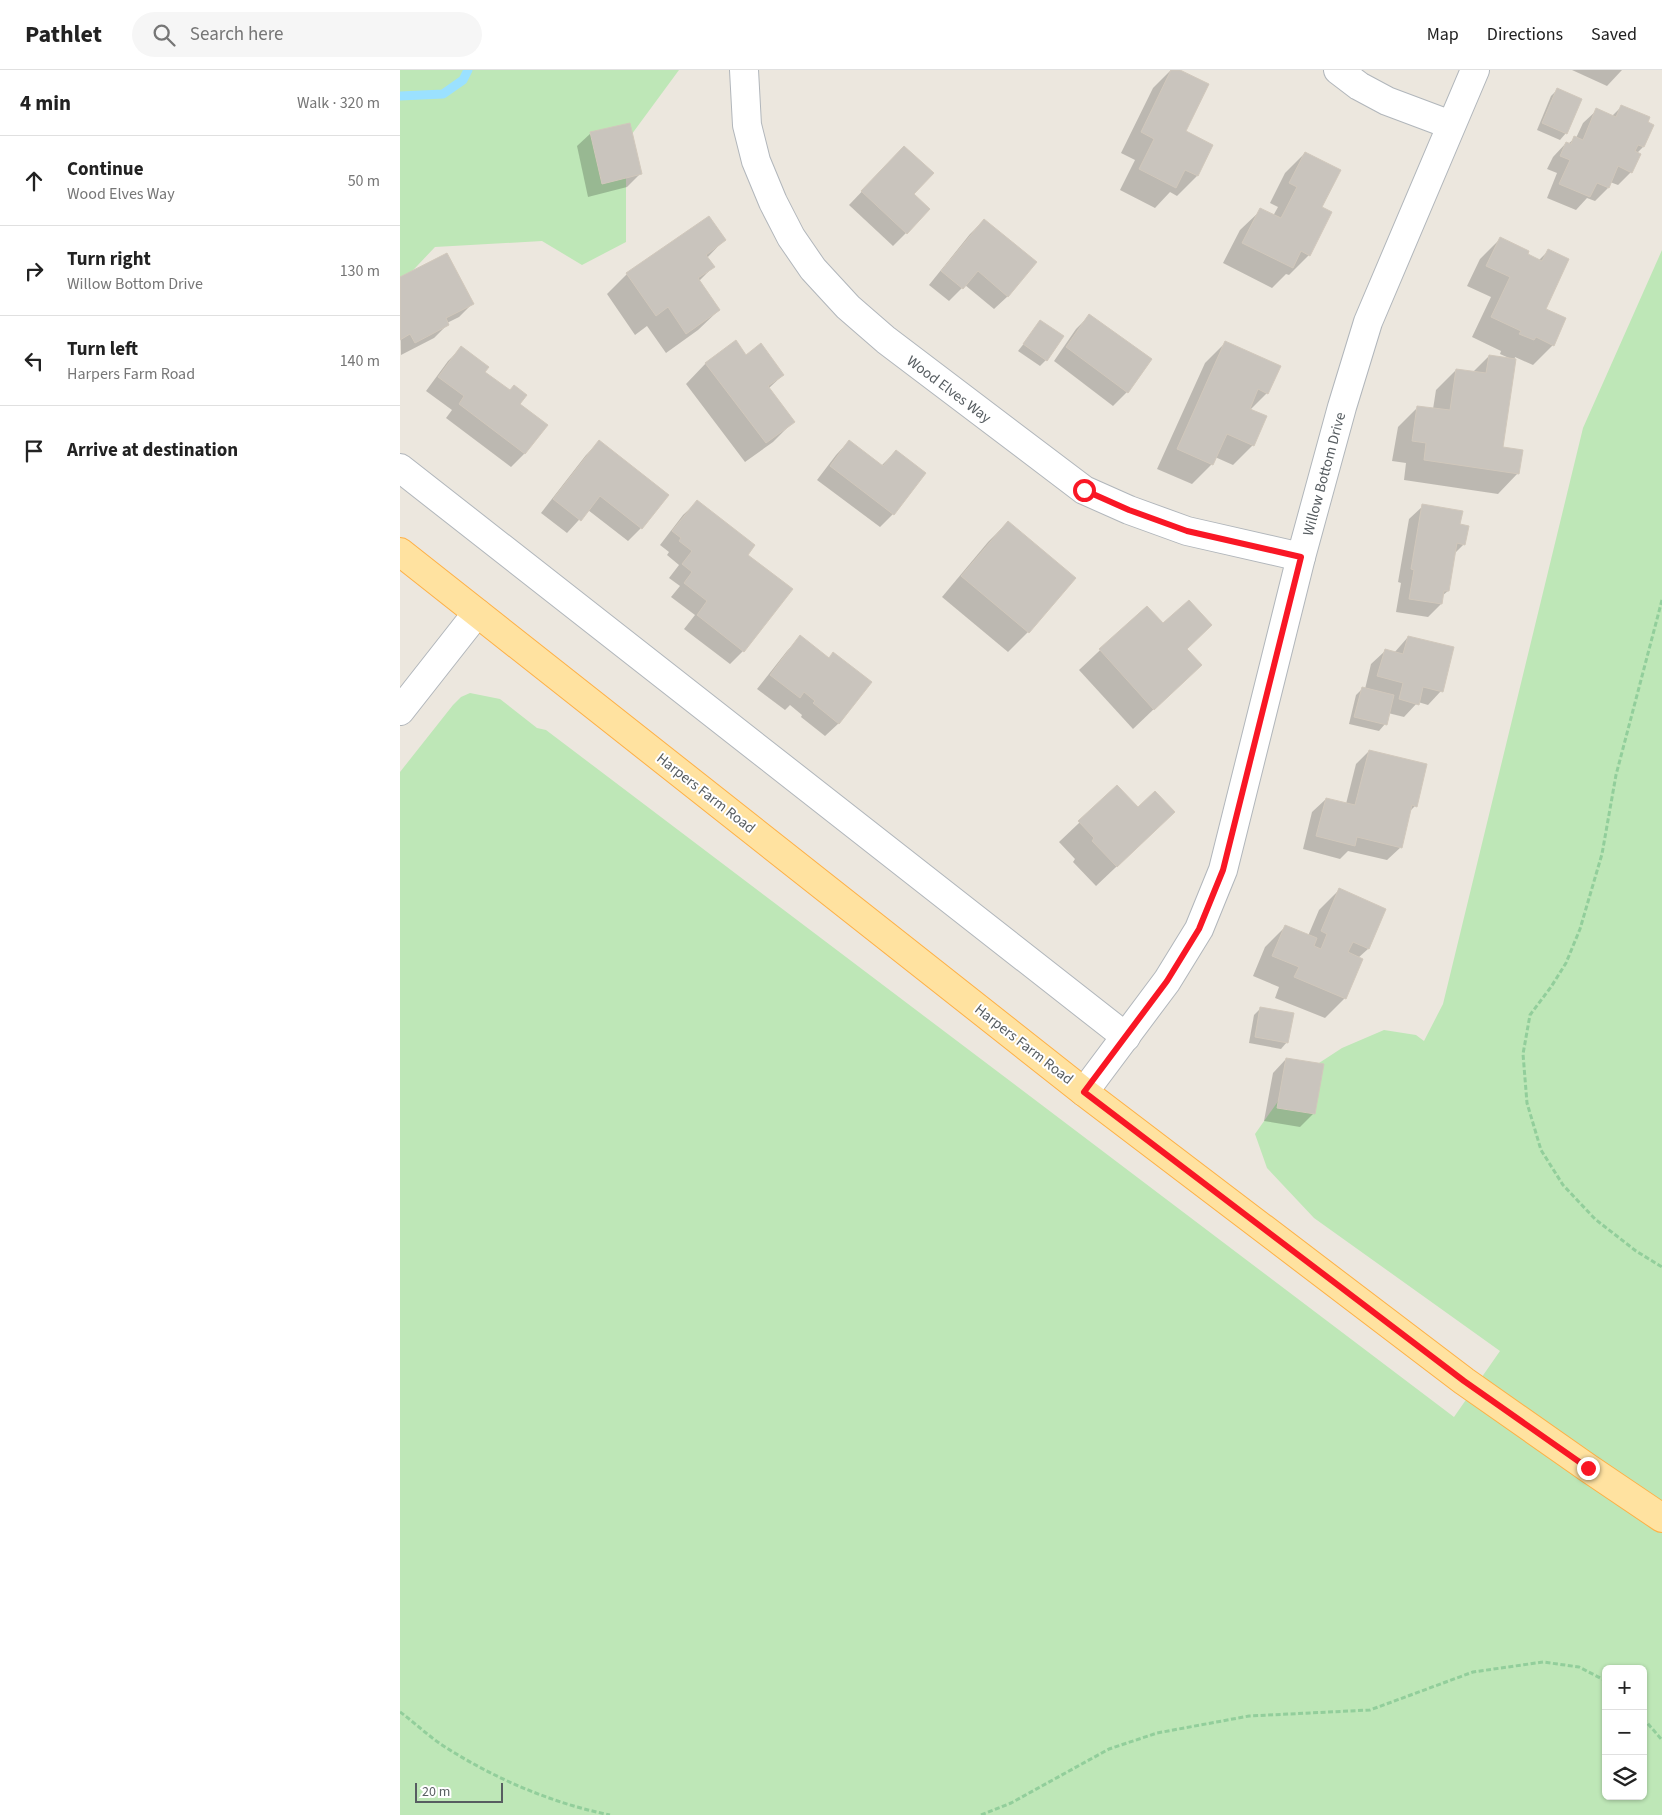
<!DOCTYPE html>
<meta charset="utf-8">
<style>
body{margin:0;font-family:"Source Sans 3",sans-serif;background:#f6f6f6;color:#222}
.controls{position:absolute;right:15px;bottom:15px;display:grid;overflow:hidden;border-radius:8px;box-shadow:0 1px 4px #0004}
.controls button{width:45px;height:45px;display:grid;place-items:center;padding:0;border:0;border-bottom:1px solid #e0e0e0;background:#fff;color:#222;font:25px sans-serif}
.scale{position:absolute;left:15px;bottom:12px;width:88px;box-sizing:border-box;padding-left:5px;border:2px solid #575d61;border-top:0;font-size:14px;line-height:18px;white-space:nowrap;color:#575d61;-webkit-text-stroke:4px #fff;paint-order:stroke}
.stop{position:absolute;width:15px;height:15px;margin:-11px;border:4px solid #f91725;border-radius:50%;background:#fff}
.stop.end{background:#f91725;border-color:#fff;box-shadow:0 1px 5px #0008}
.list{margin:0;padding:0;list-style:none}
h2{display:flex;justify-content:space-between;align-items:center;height:65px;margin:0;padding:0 20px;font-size:21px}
h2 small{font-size:16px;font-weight:400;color:#767676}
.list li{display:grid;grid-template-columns:32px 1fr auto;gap:15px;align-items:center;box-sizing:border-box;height:90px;padding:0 20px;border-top:1px solid #e0e0e0}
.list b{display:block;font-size:19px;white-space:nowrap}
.list p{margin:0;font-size:16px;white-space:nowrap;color:#767676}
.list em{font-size:16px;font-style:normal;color:#767676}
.icon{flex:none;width:28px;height:28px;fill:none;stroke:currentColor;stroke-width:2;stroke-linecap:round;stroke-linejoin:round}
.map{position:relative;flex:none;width:1262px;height:1745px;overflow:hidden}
header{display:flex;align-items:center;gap:30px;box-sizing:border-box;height:70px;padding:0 25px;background:#fff;border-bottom:1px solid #e0e0e0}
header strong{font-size:24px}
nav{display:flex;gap:28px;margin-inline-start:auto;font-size:18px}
.search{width:350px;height:45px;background:#f6f6f6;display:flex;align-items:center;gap:12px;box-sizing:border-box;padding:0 18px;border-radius:28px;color:#767676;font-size:19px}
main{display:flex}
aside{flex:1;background:#fff}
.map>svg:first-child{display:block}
</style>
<header>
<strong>Pathlet</strong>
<div class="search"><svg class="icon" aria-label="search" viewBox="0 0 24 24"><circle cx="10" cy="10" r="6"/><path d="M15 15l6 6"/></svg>Search here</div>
<nav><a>Map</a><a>Directions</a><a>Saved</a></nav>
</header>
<main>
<aside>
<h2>4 min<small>Walk · 320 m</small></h2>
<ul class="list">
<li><svg class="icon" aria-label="ahead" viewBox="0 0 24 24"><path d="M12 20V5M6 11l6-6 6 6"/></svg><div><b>Continue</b><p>Wood Elves Way</p></div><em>50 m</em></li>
<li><svg class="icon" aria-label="right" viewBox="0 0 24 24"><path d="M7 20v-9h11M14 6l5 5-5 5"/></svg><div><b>Turn right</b><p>Willow Bottom Drive</p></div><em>130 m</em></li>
<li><svg class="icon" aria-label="left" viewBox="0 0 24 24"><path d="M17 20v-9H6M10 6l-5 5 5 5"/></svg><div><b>Turn left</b><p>Harpers Farm Road</p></div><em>140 m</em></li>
<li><svg class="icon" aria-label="arrive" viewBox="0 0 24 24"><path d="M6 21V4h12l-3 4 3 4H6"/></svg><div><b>Arrive at destination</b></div></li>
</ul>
</aside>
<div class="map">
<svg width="1262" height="1745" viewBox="0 0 1262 1745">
<rect width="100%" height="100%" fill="#ece7de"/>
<!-- green -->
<g fill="#bee7b7" fill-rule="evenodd">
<path d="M0 0H279L226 72V172L182 195 142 171 35 177 0 214Z"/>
<path d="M1262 180V1745H0V702L53 635 61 627 70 623 100 629 137 658 146 660 1054 1347 1100 1281 914 1148 867 1098 855 1064 893 1010 942 978 984 960 1016 965 1024 971 1043 934 1183 358ZM1206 1599H1243V1726H1206Z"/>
</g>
<!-- shadow -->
<g fill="#0003">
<path d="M771 0H777L784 62 812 75 797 106 777 126 770 122 755 138 720 120 735 90 721 83 753 18Z"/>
<path d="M1172 0H1222L1207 16Z"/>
<path d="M1158 19 1166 63 1160 70 1137 60 1151 26Z"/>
<path d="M1222 36 1243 77 1237 83 1231 102 1218 115 1210 112 1208 118 1195 131 1187 128 1176 140 1147 128 1157 103 1147 99 1153 87 1166 73 1168 74 1175 68H1176L1183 53 1197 40 1212 46Z"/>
<path d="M191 63 240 104 227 117 188 127 177 76Z"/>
<path d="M905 83 920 138 909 185 889 205 886 204 872 218 823 193 840 160 861 140 873 146 878 137 870 133 885 103Z"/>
<path d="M491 91 513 124 506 163 493 176 449 135Z"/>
<path d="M584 150 608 226 594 239 565 215 549 231 529 215 570 164Z"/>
<path d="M1100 169 1126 185 1139 190 1148 181 1144 239 1153 275 1133 295 1115 287 1101 378 1118 403 1098 424 1004 410 1006 393 992 391 998 357 1018 337 1033 339 1036 320 1056 300 1073 302 1089 286 1109 288 1100 284 1101 281 1072 267 1091 227 1067 216 1080 189Z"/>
<path d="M324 170 307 188 313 197 299 211 319 240 298 260 266 283 247 256 235 265 207 224 227 204Z"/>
<path d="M0 209 72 234 59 247 47 253 48 254 34 268 1 285Z"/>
<path d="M689 246 751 289 727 322 713 336 654 291 676 259Z"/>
<path d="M641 252 646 290 640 296 618 281Z"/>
<path d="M825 273 867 323 850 340 853 375 833 395 815 387 812 394 792 414 757 399 805 293Z"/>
<path d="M61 278 84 302 119 334 146 355 124 384 111 397 46 348 52 340 26 321 48 291Z"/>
<path d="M346 286 383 305 368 319 393 352 373 372 345 392 286 314 306 293Z"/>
<path d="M449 371 481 396 496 381 493 444 480 457 417 410 436 385Z"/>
<path d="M199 372 241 458 228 471 188 440 167 463 141 443 186 385Z"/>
<path d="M297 432 346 485 343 581 330 594 284 559 295 545 271 527 280 516 269 508 279 495 267 485 269 482 260 475 283 445Z"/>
<path d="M1023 436 1059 455 1064 474 1054 484 1048 521 1042 526 1041 534 1028 547 996 542 1001 513 998 512 1009 449Z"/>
<path d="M608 452 628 562 608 582 542 527 588 472Z"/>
<path d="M746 537 800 595 733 659 679 600Z"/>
<path d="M400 567 428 589 433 584 439 653 425 666 401 647 402 645 390 635 385 640 357 619 387 581Z"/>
<path d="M1008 567 1041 621 1028 635 1018 632 1004 647 988 643 985 654 979 661 949 654 956 625 962 619H965L971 594 985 581 994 583Z"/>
<path d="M969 681 1015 736 1009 742 1001 777 987 790 948 781 940 789 903 779 912 742 926 729 946 734 956 694Z"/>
<path d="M717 717 753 762 696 816 673 792 675 789 659 772Z"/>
<path d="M939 820 984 839 968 879 958 888 945 928 925 948 875 928 879 917 853 906 865 877 886 856 908 866 919 840Z"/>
<path d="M860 939 887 972 881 979 849 973 854 945Z"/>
<path d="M886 989 913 1044 900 1057 864 1051 873 1003Z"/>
</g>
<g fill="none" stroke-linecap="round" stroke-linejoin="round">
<!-- stream -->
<path stroke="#9be1ff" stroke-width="9" d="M0 26 43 24 63 10 68 0"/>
</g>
<!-- building -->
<g fill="#c9c4bd" stroke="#d1c8bc">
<path d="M771 0H780L809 14 786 61 813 75 798 106 785 100 776 118 739 99 754 69 741 62Z"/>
<path d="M1157 18 1182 29 1167 64 1142 53Z"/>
<path d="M1221 35 1250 47 1248 52 1254 55 1244 77 1238 75 1235 81 1241 84 1232 103 1218 96 1209 118 1197 113 1190 127 1159 114 1170 90 1160 86 1166 72 1171 74 1174 66 1183 70 1196 38 1216 47Z"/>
<path d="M230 53 242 104 202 114 190 62Z"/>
<path d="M504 76 534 103 514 124 530 139 507 164 461 121Z"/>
<path d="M905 82 941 100 922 137 932 142 910 186 901 181 893 198 842 173 860 138 881 148 897 117 889 113Z"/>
<path d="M309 146 326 170 306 185 315 197 298 208 320 240 286 264 268 237 256 246 226 203Z"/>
<path d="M584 149 637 192 608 227 578 201 563 219 541 201Z"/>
<path d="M1100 167 1129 181 1128 184 1142 191 1148 179 1169 189 1146 239 1166 248 1154 276 1136 267 1134 270 1119 264 1121 261 1091 247 1110 207 1086 196Z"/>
<path d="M47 183 74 234 46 248 49 255 15 273 10 264 0 270V207Z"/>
<path d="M689 244 752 289 728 323 666 277Z"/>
<path d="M640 250 664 266 647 291 623 274Z"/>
<path d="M336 270 346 285 361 273 384 305 368 316 395 352 366 373 305 293Z"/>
<path d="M825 271 881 296 868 324 858 319 850 339 867 346 854 376 827 364 813 395 777 379Z"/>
<path d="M61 276 89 297 85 302 110 320 114 315 127 325 120 334 148 355 125 384 59 334 64 326 38 307Z"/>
<path d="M1089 285 1116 289 1103 377 1123 380 1119 404 1024 390 1026 373 1012 371 1017 336 1050 340 1056 299 1086 303Z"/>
<path d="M199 370 269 425 242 459 200 426 181 451 153 429Z"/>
<path d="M449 370 483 396 496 380 526 403 494 445 430 396Z"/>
<path d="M297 430 355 475 348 485 393 519 344 582 297 545 307 531 284 513 292 502 282 494 292 481 279 471 281 468 272 461Z"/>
<path d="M1022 434 1063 441 1060 454 1069 456 1065 475 1057 473 1049 521H1044L1042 534 1009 529 1014 500 1011 499Z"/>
<path d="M608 451 676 508 629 563 561 506Z"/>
<path d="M789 530 812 555 787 579 802 595 754 640 699 579 747 536 763 553Z"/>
<path d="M400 565 429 588 433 582 472 612 439 654 413 633 415 631 404 622 400 628 370 605Z"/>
<path d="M1008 566 1054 577 1043 622 1023 617 1019 635 999 629 1003 613 977 606 985 579 1003 584Z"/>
<path d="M962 617 994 625 987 655 954 647Z"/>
<path d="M969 680 1027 694 1017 737 1012 735 1002 778 957 767 955 776 916 766 926 728 955 735Z"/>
<path d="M717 715 738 737 755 721 775 742 717 797 692 771 694 768 678 751Z"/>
<path d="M939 818 986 839 969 879 953 872 948 882 963 889 946 929 894 907 899 897 872 886 885 855 917 868 914 876 921 879 927 864 921 861Z"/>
<path d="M860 937 894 943 888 973 855 967Z"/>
<path d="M886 988 924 994 915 1044 877 1038Z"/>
</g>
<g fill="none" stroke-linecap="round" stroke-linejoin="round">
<defs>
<g id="minor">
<path d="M344 0 347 55 356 91 373 132 391 167 413 199 448 237 486 270 684 420 729 440 787 461 901 487"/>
<path d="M938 0 959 16 987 31 1051 55"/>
<path d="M0 398 726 967"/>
<path d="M0 641 77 543"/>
<path d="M684 1022 767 911 799 859 823 800 901 487 942 337 968 252 1075 0"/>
</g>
<path id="major" d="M0 482 684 1022 1064 1311 1188 1398 1262 1448"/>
</defs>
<!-- minor casing -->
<use href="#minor" stroke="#b1b6bb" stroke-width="30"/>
<!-- major casing -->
<use href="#major" stroke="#feb045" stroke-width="30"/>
<!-- path -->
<g stroke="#92ce9b" stroke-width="3" stroke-dasharray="5 2.5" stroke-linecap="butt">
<path d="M1262 530 1216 705 1202 784 1180 859 1166 893 1151 917 1130 945 1123 984 1127 1033 1141 1080 1163 1115 1195 1149 1236 1181 1262 1197"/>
<path d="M0 1642C14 1652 27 1665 42 1675 93 1708 151 1733 210 1745"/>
<path d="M1243 1648 1262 1670"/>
<path d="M581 1745 611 1733 709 1679 757 1663 849 1646 970 1640 1073 1602 1143 1592 1179 1597 1206 1611"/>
</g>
<!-- minor -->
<use href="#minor" stroke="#fff" stroke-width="28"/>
<!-- major -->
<use href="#major" stroke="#ffe2a0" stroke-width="28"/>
</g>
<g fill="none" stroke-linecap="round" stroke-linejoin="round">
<!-- route -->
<path stroke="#f91725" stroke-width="6" d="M684 420 729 440 787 461 901 487 823 800 799 859 767 911 684 1022 1064 1311 1188 1398"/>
</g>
<g text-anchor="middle" stroke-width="4" stroke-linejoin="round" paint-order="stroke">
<!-- street labels -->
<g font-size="15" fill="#575d61" stroke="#fff">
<text transform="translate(549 319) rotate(37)" y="5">Wood Elves Way</text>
<text transform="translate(924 404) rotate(-75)" y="5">Willow Bottom Drive</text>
<text transform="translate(306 723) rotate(38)" y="5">Harpers Farm Road</text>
<text transform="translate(624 974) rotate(38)" y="5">Harpers Farm Road</text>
</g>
</g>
</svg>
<div class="controls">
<button>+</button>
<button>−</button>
<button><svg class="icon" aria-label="layers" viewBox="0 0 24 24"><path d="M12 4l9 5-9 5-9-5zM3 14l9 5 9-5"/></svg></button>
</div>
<div class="scale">20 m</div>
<div class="stop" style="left:684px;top:420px"></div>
<div class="stop end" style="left:1188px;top:1398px"></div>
</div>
</main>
